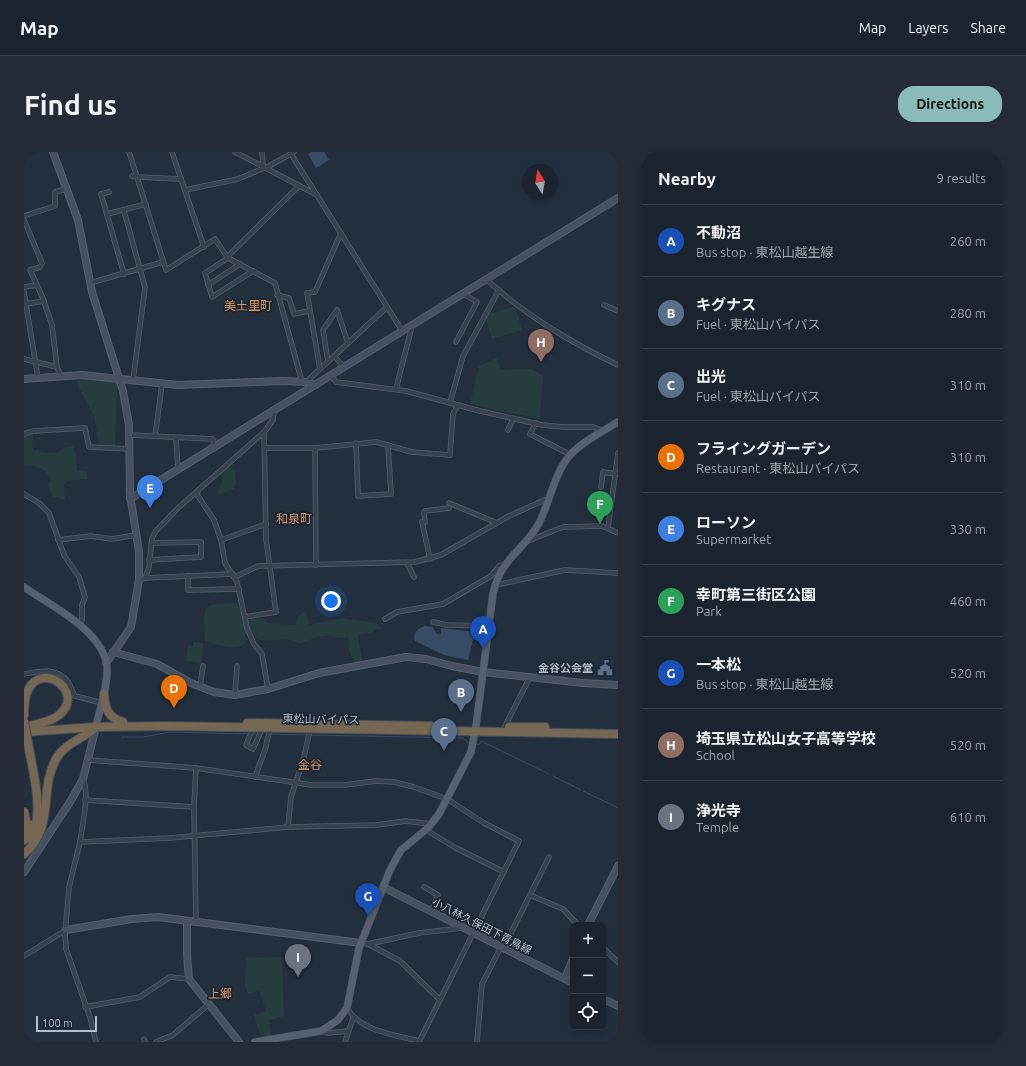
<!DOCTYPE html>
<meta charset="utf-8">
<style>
body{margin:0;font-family:Ubuntu,"Noto Sans JP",sans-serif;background:#242b36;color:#f1f3f6}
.controls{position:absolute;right:12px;bottom:12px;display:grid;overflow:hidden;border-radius:8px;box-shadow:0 2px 6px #0003}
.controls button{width:36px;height:36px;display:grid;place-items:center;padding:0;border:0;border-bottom:1px solid #39404a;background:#1b232e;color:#f1f3f6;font:20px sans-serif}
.compass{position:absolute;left:498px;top:12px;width:36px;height:36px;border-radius:50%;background:#1b232e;box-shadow:0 2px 6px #0003;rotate:349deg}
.scale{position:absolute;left:12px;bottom:10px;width:61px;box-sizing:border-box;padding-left:4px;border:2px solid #b4bcc9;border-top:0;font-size:11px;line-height:14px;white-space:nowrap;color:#b4bcc9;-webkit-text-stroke:3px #1d2633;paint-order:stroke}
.you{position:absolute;left:307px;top:449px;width:14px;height:14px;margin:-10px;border:3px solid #fff;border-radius:50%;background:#1a73e8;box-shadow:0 0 0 6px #1a73e833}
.badge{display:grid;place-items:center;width:26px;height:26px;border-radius:50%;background:#8bbbb9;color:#fff;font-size:13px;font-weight:700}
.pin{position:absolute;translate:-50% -33px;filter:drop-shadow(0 1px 2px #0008)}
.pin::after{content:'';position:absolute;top:21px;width:14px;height:12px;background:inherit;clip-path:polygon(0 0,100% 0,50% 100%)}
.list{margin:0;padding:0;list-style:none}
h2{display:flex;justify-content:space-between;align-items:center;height:52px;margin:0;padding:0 16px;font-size:17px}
h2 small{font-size:13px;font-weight:400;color:#a0a4aa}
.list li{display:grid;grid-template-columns:26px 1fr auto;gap:12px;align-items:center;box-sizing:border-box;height:72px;padding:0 16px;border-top:1px solid #39404a}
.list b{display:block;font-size:15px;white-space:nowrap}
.list p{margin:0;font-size:13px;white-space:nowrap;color:#a0a4aa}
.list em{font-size:13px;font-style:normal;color:#a0a4aa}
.icon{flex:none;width:22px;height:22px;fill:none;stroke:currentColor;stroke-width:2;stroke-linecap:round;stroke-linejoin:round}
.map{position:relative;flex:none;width:594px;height:890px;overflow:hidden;border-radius:16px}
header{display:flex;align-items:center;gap:24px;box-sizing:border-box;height:56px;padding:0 20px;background:#1b232e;border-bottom:1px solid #39404a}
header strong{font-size:19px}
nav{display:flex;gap:22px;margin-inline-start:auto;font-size:14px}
.intro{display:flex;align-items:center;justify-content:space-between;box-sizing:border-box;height:96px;padding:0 24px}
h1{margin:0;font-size:28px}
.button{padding:10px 18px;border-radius:16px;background:#8bbbb9;color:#111;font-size:14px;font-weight:700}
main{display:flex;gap:24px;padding:0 24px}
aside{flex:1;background:#1b232e;border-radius:16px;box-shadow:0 2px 6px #0003}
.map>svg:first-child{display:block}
</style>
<header>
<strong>Map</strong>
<nav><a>Map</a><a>Layers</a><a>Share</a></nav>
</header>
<div class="intro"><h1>Find us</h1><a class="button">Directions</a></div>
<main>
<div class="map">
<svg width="594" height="890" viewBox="0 0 594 890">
<rect width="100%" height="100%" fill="#242f3e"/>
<!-- green -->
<g fill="#263c3f">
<path d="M491 154 498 178 468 187 462 168 465 162Z"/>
<path d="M473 206 476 218 508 217 519 224 516 267 446 252 455 214Z"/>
<path d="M61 226C72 227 91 224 95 236L93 237 91 294 75 293 70 264 52 230Z"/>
<path d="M3 282H9L8 295 10 298H14L18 301H33L38 296 49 294 52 304 53 318 62 319 64 327 43 329 40 332 41 348 28 344 25 333 27 326C17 313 15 315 0 313V284Z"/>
<path d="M205 315 211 318 212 332 210 337 196 343 193 340 197 333 198 325 196 322Z"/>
<path d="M211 451 215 452 221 476 222 491C210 499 193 493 181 489L180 469 182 456 187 453Z"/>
<path d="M281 459 283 462 285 473 318 466 352 471 357 475V477L350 478V480L334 483 338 509 330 511 324 494 325 487 323 485C315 488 308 483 300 484 291 484 284 490 275 492 256 478 231 505 223 468L239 466 244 471 271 473 274 465Z"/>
<path d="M169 490 179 491 178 511 162 509 164 493 169 494Z"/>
<path d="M258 805 260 864 245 868 247 884 240 886 239 882 236 883 230 863 242 859 235 839 224 842 221 833 222 806Z"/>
</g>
<!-- water -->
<g fill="#394c67">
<path d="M287 0H300L305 8 292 16 284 2Z"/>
<path d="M400 474 409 475C411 479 411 483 417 482V476L451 480 444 508 420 503 391 489C388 480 393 478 400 474Z"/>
</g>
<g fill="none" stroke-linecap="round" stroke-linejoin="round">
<!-- stream -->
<g stroke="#394c67" stroke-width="1">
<path d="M228 582H235"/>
<path d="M246 582 283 583"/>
<path d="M286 583 439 586 445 591"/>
<path d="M98 585H119L146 580 225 582"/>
<path d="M452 592 455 593 457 589 525 622"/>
<path d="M529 624 557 638"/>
<path d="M559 639 594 656"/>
</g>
<defs>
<g id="street">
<path d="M105 0 113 25 157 27"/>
<path d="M148 0 180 95"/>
<path d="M211 0 293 43"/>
<path d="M238 0 239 14"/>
<path d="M267 2 379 180"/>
<path d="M108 24 113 25 142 118 191 87 204 106 251 131 278 230"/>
<path d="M161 38 214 27 245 14 270 0"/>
<path d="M85 40 77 42 100 122"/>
<path d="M100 59 121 135 109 228"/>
<path d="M83 62 122 52"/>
<path d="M0 64 31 54V40L42 37"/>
<path d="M0 68 18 111 16 115 6 118 18 144 28 173 33 215"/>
<path d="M203 105 275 34"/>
<path d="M204 106 181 121 188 145 229 119"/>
<path d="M463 128C500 162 549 192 594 213"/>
<path d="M66 131 139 110"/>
<path d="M184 133 216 112"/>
<path d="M0 135 13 133"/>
<path d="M0 140 14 226"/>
<path d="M253 143 265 146 270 162 285 159"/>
<path d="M1 152 20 149"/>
<path d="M580 153 594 159"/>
<path d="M432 190 453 150 440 142"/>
<path d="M310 204 320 215"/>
<path d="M0 207 33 215 37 224"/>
<path d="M304 210 299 178 313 158 324 191"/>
<path d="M296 217 283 141 291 140 317 81"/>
<path d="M307 224 312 230 382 239 456 259 518 273 540 275H569L579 279"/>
<path d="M282 230 363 155"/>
<path d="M372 237 388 174"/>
<path d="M426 251 439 204 475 138"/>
<path d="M512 271 506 282 547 303"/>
<path d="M484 278 489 267"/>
<path d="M0 282 9 279 61 276 65 295 106 297"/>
<path d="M106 283 189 287 190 297"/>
<path d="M131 284 138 232"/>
<path d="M152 286 154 318"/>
<path d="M332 291 334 344 367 342 364 293"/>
<path d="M241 296H291L352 290 388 300 426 303 429 262 434 253"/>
<path d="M291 296 292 413"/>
<path d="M577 335 579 320 592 322"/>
<path d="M172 341 190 368 197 388 201 411 213 430 223 476 230 492 238 502 244 537"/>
<path d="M0 342 15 351 25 361 40 403 55 425 61 445 58 453V468L55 473"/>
<path d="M425 351 473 371"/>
<path d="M584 376 594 301"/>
<path d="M34 388 67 384 88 387 112 383"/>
<path d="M197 388 242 372"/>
<path d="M504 389 539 375 578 374 594 381"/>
<path d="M406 407 398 370H401L400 361 401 359 425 356"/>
<path d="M125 408 177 405V390L128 391"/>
<path d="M383 411 390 425"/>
<path d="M164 424V438L215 437"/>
<path d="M211 425 234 414 391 410 417 403 485 364 525 346"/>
<path d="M121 426 209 422"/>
<path d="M115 428 121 426 125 415 128 386 132 379 154 356 240 280 249 268 250 259"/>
<path d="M472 433 541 418 594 421"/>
<path d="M221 465 252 460 242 387 240 280"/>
<path d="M361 467 373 460 419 452 467 424 475 414 481 412"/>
<path d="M409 470 423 473 464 474"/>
<path d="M0 522C16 519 33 515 44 530 47 534 48 540 51 544L78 551"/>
<path d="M176 535 179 514"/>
<path d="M211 543 213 514"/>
<path d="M481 574 506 525"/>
<path d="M229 577 222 593 229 597 238 577"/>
<path d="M64 608 172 616 288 633H321L352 629 370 630 390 635 423 647 460 671 495 689 395 890"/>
<path d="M172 616 170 655 172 770"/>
<path d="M231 625 241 598 246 577"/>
<path d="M61 648 170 655"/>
<path d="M264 675 267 645 280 605 286 577"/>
<path d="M402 678 432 696 480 720"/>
<path d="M56 690C58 673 66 643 59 627"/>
<path d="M400 735 414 743 407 759"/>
<path d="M506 743 539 757 554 773"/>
<path d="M337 791 344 792 395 781 438 776"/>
<path d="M344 792 376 809 415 847"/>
<path d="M579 796 594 810"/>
<path d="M479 797 525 705"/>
<path d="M0 804 42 778"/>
<path d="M61 855 116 845 146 825 165 827"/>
<path d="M323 856C336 879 371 883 395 889"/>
<path d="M297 879 303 881 324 879"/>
<path d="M120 887 121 890"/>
<path d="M72 890 66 865 42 797 41 782 45 735 56 690 146 686 264 675 353 673 381 669 407 672"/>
<path d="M132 890 149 883 185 852"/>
<path d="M321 890 329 866"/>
<path d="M453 890 458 832 477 795"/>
</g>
<g id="secondary">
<path d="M29 0 54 68 68 140 99 239 105 273 106 342 115 400V428L107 475 82 511"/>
<path d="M0 227 58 223 154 233 258 229 282 230 292 233"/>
<path d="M106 347 594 46"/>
<path d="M89 500 133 512 167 531 190 540 211 543 244 537 295 521 382 505 402 507 428 514 459 520 559 531 594 533"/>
<path d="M0 720 46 650 59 627 72 575"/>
<path d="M359 735 549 831"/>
<path d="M163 769V802L165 827 215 890"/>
<path d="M564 773 594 714"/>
<path d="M42 778 108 767 134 765 337 791"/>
<path d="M541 826 549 807"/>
<path d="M579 847 594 854"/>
</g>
<g id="primary">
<path d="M0 435C27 454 80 479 83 515 84 535 76 555 72 575"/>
<path d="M231 890 297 879 314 868 323 856 335 796 366 718 377 698 404 676 415 662 447 600 452 574 469 442C476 407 498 400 514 373 526 351 529 323 546 303 559 289 578 280 594 270"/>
</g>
<g id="highway">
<path d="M80 542C81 556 84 566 99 570"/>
<path d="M0 563C0 555 0 546 4 538 19 508 62 541 35 563 27 570 15 571 6 574"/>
<path d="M223 571 407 574"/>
<path d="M485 575H521"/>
<path d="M0 580 72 575 143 574 594 582"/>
<path d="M4 591C9 622 21 658 7 688"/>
<path d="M0 660 3 673V679"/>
<path d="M0 688 8 673"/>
<path d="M0 702C32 674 14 640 32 607 41 591 59 587 72 575"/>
</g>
</defs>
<!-- street casing -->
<use href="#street" stroke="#565f6c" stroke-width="5.5"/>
<!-- secondary casing -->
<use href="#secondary" stroke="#565f6c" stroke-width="8"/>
<!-- primary casing -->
<use href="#primary" stroke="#414a57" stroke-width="8"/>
<!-- highway casing -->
<use href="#highway" stroke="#434c59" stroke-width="10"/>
<!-- street -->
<use href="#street" stroke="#38414e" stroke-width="4"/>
<!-- secondary -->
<use href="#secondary" stroke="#465061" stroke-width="6"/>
<!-- primary -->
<use href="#primary" stroke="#56606e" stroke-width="7"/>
<!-- highway -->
<use href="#highway" stroke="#746855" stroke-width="8"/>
<defs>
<path id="highway-bridge" d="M0 569 4 591"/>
</defs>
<!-- highway-bridge casing -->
<use href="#highway-bridge" stroke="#434c59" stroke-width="10" stroke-linecap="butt"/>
<!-- highway-bridge -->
<use href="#highway-bridge" stroke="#746855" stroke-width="8"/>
</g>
<!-- icons -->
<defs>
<symbol id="civic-bare" viewBox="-9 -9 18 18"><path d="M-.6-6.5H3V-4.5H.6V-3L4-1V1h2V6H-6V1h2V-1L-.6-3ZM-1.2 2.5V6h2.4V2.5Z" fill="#5c6f8a" stroke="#1d2633" stroke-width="2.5" paint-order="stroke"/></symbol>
</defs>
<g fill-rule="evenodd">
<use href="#civic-bare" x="570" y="505" width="22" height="22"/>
</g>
<g text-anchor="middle" stroke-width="3.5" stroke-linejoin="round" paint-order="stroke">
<!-- poi labels -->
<g font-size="11" font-weight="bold" fill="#b4bcc9" stroke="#1d2633" text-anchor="end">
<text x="569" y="520">金谷公会堂</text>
</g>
<!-- street labels -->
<g font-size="11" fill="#b4bcc9" stroke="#1d2633">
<text transform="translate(297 567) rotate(1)" y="4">東松山バイパス</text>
<text transform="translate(458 774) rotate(27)" y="4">小八林久保田下青鳥線</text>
</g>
<!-- neighbourhood labels -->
<g font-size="12" fill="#d59563" stroke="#1d2633">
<text x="224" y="158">美土里町</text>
<text x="270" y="371">和泉町</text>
<text x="286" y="617">金谷</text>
<text x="196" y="846">上郷</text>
</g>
</g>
</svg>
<div class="controls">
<button>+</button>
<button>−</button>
<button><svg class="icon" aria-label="locate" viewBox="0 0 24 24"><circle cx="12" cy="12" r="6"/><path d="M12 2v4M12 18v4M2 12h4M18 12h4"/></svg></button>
</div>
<svg class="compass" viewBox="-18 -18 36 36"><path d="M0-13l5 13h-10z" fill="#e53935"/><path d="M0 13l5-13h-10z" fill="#a0a4aa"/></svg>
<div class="scale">100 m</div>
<div class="you"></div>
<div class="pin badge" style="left:459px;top:497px;background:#1a4fb4">A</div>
<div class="pin badge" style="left:437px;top:560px;background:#5c6f8a">B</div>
<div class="pin badge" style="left:420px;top:599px;background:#5c6f8a">C</div>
<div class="pin badge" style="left:150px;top:556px;background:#e8710a">D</div>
<div class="pin badge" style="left:126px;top:356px;background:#3f7fe0">E</div>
<div class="pin badge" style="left:576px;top:372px;background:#2e9e5b">F</div>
<div class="pin badge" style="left:344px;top:764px;background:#1a4fb4">G</div>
<div class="pin badge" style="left:517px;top:210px;background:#8d6e63">H</div>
<div class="pin badge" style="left:274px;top:825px;background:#6b7280">I</div>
</div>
<aside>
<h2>Nearby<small>9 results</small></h2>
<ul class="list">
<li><span class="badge" style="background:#1a4fb4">A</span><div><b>不動沼</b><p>Bus stop · 東松山越生線</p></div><em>260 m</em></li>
<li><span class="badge" style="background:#5c6f8a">B</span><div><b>キグナス</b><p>Fuel · 東松山バイパス</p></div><em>280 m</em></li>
<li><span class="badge" style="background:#5c6f8a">C</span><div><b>出光</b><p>Fuel · 東松山バイパス</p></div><em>310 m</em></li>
<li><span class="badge" style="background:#e8710a">D</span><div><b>フライングガーデン</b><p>Restaurant · 東松山バイパス</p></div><em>310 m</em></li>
<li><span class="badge" style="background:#3f7fe0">E</span><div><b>ローソン</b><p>Supermarket</p></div><em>330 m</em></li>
<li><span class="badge" style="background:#2e9e5b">F</span><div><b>幸町第三街区公園</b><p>Park</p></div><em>460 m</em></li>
<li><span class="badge" style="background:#1a4fb4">G</span><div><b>一本松</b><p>Bus stop · 東松山越生線</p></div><em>520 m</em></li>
<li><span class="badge" style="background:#8d6e63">H</span><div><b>埼玉県立松山女子高等学校</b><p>School</p></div><em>520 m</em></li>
<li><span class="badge" style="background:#6b7280">I</span><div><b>浄光寺</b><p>Temple</p></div><em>610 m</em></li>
</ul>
</aside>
</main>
